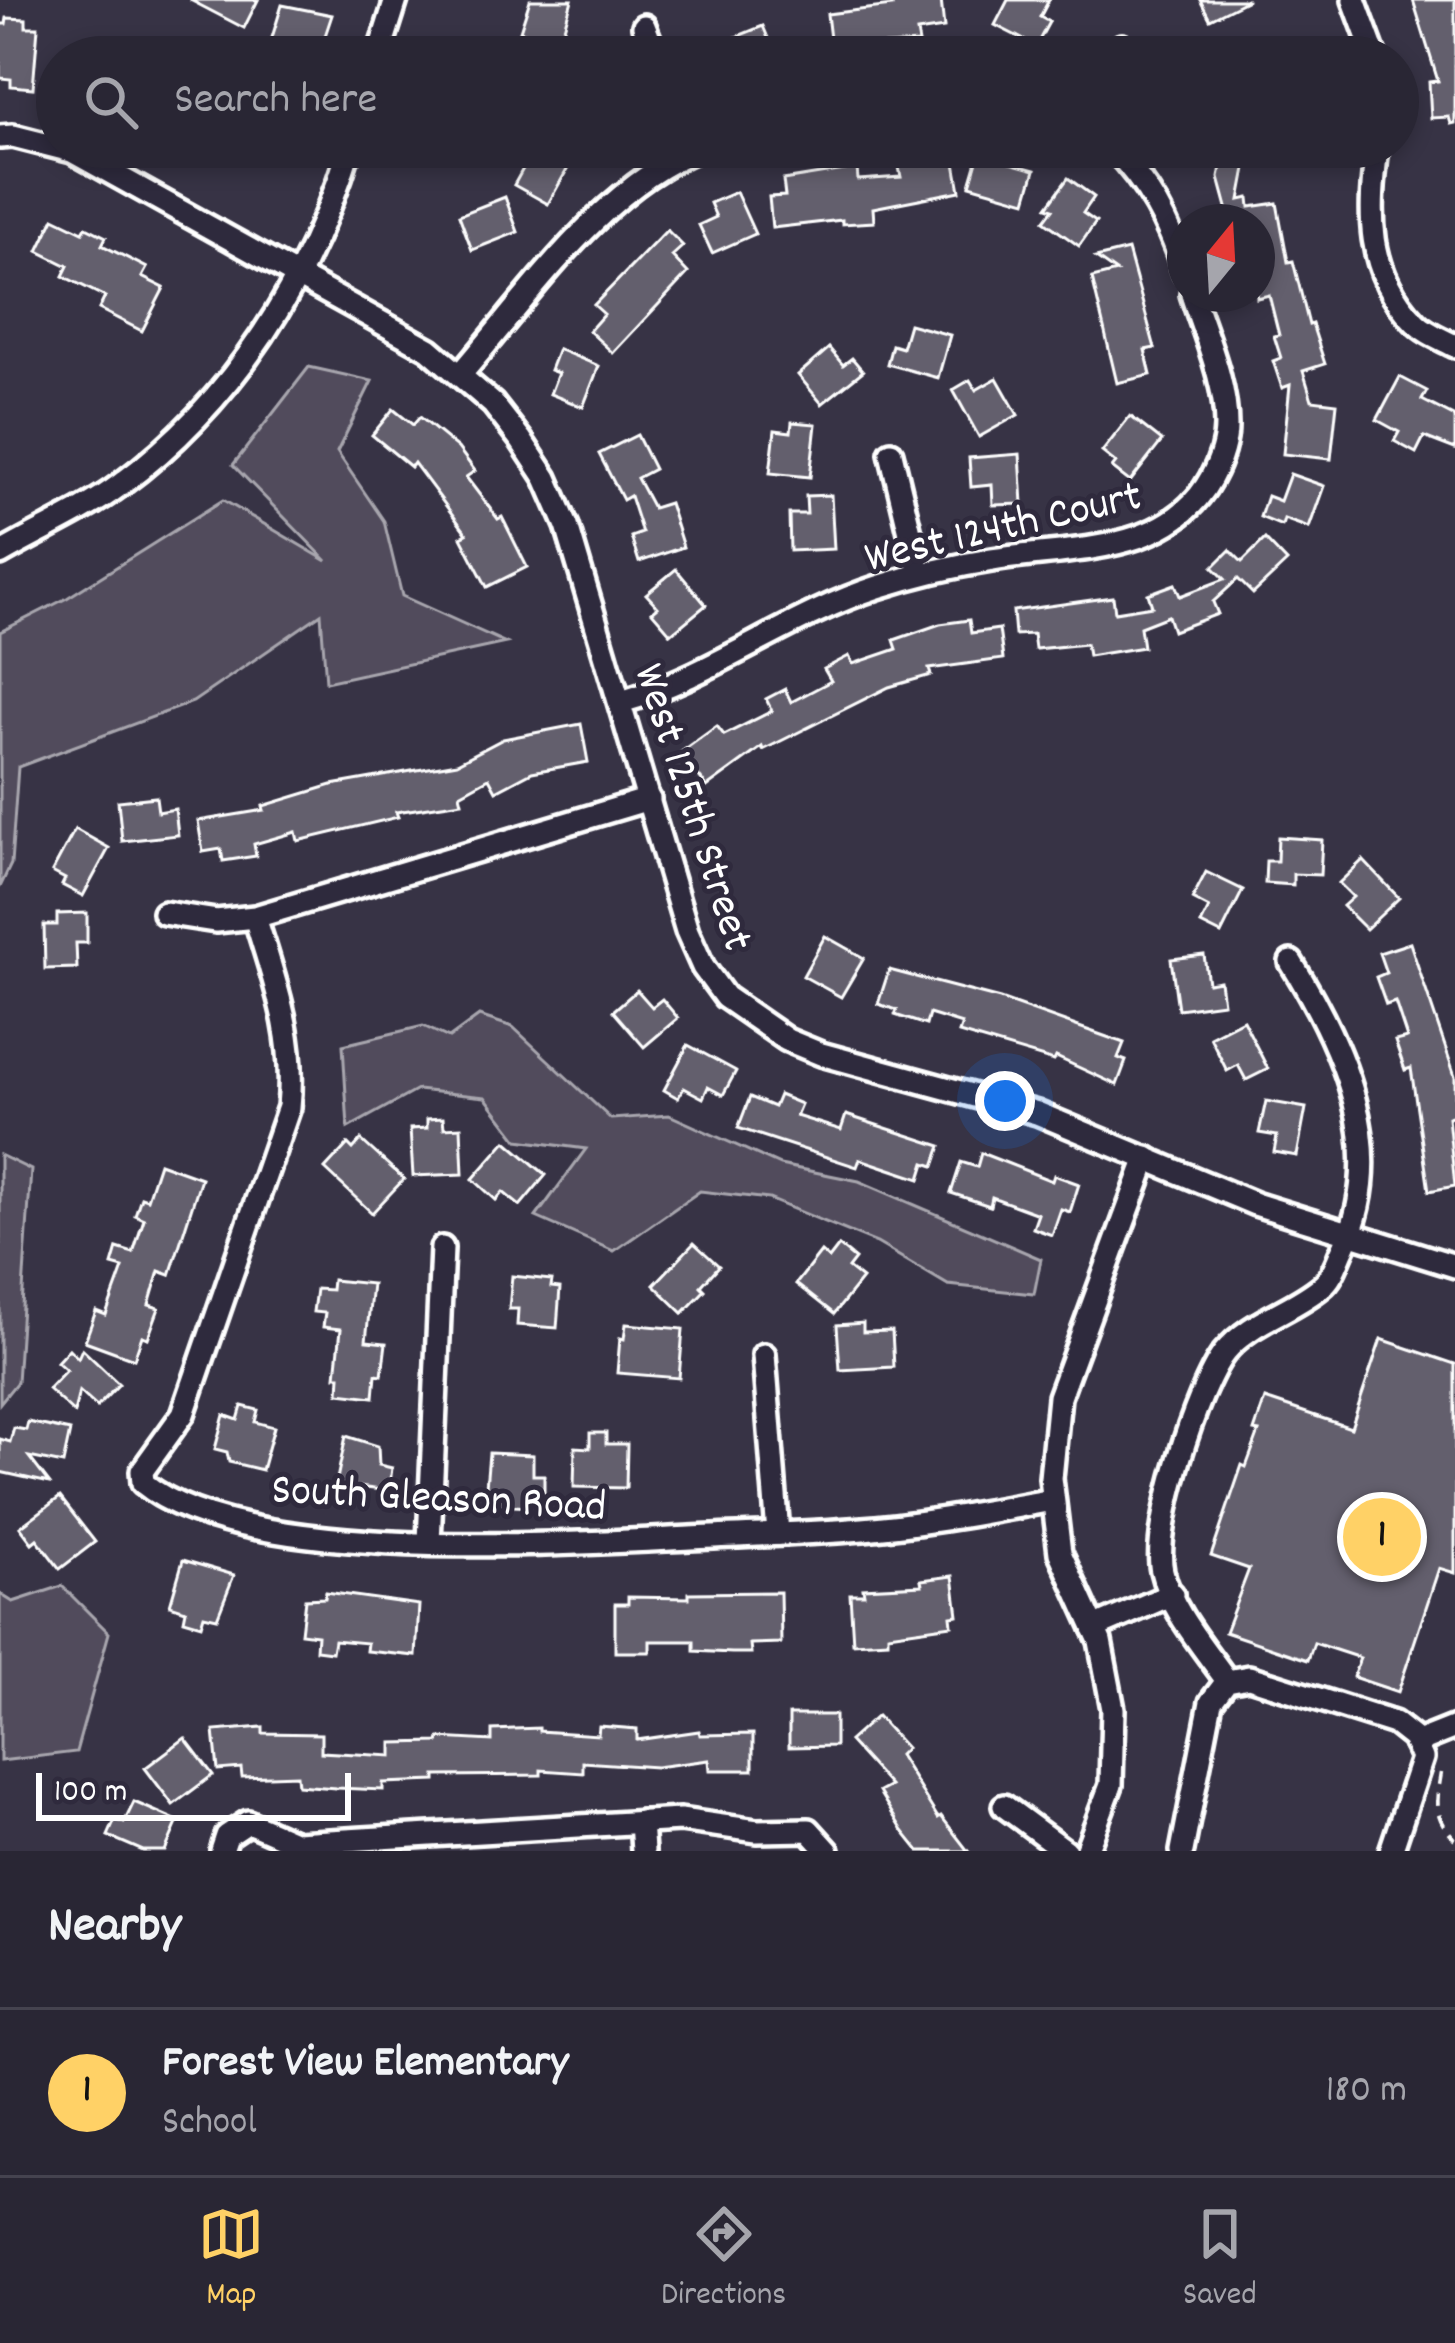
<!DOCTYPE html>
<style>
body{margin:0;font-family:Dekko,sans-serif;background:#353240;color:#f1f3f6}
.compass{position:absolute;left:1167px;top:204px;width:108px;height:108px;border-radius:50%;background:#292634;box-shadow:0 6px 18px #0003;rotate:18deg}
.scale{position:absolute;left:36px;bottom:30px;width:315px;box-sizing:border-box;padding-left:12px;border:6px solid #fff;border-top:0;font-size:33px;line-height:42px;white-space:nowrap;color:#fff;-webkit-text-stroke:9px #2f2a3d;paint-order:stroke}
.you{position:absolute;left:1005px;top:1101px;width:42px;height:42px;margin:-30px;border:9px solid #fff;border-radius:50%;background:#1a73e8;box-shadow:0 0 0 18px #1a73e833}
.badge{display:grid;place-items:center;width:78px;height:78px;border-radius:50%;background:#ffd166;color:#111;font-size:39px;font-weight:700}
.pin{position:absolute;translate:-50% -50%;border:6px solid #fff;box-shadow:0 3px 12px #0006}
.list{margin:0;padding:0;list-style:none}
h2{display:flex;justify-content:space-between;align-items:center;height:156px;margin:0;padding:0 48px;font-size:51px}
h2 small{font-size:39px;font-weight:400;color:#a5a5ac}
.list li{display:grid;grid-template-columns:78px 1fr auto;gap:36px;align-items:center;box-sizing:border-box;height:168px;padding:0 48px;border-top:3px solid #45434f}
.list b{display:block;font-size:45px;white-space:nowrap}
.list p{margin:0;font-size:39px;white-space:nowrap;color:#a5a5ac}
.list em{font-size:39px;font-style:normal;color:#a5a5ac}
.icon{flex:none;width:66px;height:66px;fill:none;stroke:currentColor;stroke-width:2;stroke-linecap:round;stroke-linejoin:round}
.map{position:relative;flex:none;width:1455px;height:1851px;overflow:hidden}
.search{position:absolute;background:#292634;box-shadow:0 6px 18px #0003;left:36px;right:36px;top:36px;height:132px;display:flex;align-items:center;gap:30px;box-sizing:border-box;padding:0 42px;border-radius:66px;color:#a5a5ac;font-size:45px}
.sheet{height:324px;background:#292634}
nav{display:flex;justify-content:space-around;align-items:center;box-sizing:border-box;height:168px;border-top:3px solid #45434f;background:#292634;font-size:33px;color:#a5a5ac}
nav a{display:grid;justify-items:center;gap:6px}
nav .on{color:#ffd166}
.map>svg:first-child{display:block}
</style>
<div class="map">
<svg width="1455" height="1851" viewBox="0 0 1455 1851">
<rect width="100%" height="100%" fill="#373345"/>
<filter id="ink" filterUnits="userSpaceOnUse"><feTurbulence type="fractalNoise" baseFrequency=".00833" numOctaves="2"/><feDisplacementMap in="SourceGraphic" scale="24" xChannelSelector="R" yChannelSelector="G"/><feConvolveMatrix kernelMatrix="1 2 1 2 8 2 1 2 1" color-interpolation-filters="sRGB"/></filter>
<g filter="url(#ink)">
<!-- green -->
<g fill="#514c5c" stroke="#a8a6ae" stroke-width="3">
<path d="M309 367 372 381 337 452 384 521 402 596 506 643 326 682 321 614 193 702 18 767 11 864 0 887V632L67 598 223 500 327 561 233 465Z"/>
<path d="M479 1016 513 1027 611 1119 669 1115 780 1165 859 1181 1041 1259 1034 1294 948 1285 877 1243 769 1199 700 1191 614 1251 536 1217 586 1149 518 1140 485 1097 417 1090 348 1128 343 1045 423 1026 449 1038Z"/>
<path d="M0 1155 31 1170 17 1382 0 1403Z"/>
<path d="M62 1586 109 1633 76 1752 0 1761V1594L13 1602Z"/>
</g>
<!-- building -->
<g fill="#635f6d" stroke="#fff" stroke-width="3">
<path d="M190 0H258L244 28Z"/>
<path d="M530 0H572L560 42 520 31Z"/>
<path d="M941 0 944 28 917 32 919 43 854 47 855 57H820L818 40 830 39 827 14 892 6 891 2Z"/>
<path d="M1008 0H1049L1040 17 1049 22 1036 46 995 25Z"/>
<path d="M1200 0H1248L1210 19Z"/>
<path d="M1413 0H1455V123L1451 124 1449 117 1431 118 1429 82 1438 81Z"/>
<path d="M282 5 332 15 318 57 270 44Z"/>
<path d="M7 18 26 19V27H38L33 88 11 86V79L0 78V24H6Z"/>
<path d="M763 26 776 57H729L723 42Z"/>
<path d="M535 147H550L573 159 548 204 514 185Z"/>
<path d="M981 147 1009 152 1006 162 1035 170 1026 201 970 185Z"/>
<path d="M1201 147H1250L1240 200 1249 198 1250 207 1277 203 1288 262 1293 261 1309 325 1312 324 1325 364 1303 371 1312 400 1337 403 1331 459 1283 454 1290 385 1282 388 1273 361 1281 358 1274 336 1279 335 1269 295 1257 298V222H1218V213L1228 211 1219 178 1221 166 1198 162Z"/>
<path d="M921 153 923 162 954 157 960 191 873 208 874 222 842 224V220L772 228 769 197 785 196 783 180 857 168 858 180 901 177 897 157Z"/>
<path d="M1068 178 1094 197 1083 213 1096 222 1079 246 1044 221 1053 209 1047 207Z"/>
<path d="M736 192 755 234 712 253 699 225 716 217 710 203Z"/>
<path d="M505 197 518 232 472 250 459 215Z"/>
<path d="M54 218 83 232 86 227 106 237 102 245 147 268 142 277 164 288 142 331 99 309 105 297 63 276 68 266 38 251Z"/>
<path d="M667 230 683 246 672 256 688 273 613 353 589 331 604 314 594 305Z"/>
<path d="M1128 250 1155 348 1145 350 1151 375 1117 383 1092 278 1116 272 1096 258Z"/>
<path d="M909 324 950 335 938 378 887 364 892 345 902 348Z"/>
<path d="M829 348 843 365 852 358 863 371 822 404 798 375Z"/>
<path d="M558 349 599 366 583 407 550 394 558 373 550 370Z"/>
<path d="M1400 377 1427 391 1422 400 1455 417V449L1424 437 1416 453 1394 441 1399 432 1377 420Z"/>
<path d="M997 378 1018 415 979 437 953 390 970 380 976 390Z"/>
<path d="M393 409 413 425 420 417 458 448 475 471 466 477 498 519 502 517 527 567 487 587 461 537 467 534 414 463 411 467 372 435Z"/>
<path d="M1130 416 1162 441 1130 482 1112 468 1116 463 1102 452Z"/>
<path d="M792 422 816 424 810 477 770 473 775 430 791 432Z"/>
<path d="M637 435 654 469 637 478 653 508 669 503 683 547 639 562 631 537 642 533 630 496 623 500 599 454Z"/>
<path d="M1020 454 1023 504 993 505 992 485 971 487 969 458Z"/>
<path d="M1290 474 1324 486 1309 528 1284 519 1282 526 1260 517 1267 496 1280 501Z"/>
<path d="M831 495 834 549 790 551 789 514H807L806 496Z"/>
<path d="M1265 539 1287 562 1253 594 1238 579 1213 602 1218 614 1173 631 1168 616 1140 627 1143 647 1088 656 1086 644 1035 649 1033 634 1015 635 1013 611 1113 597 1115 612 1152 606 1148 594 1175 584 1180 596 1225 579 1213 567 1230 550 1242 562Z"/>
<path d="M676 569 706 605 671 634 652 612 658 607 646 594Z"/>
<path d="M969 620 971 633 999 629 1003 659 929 669 931 675 889 687 763 750 762 747 707 787 681 752 717 726 724 735 772 711 766 699 785 689 791 702 831 681 824 669 849 656 853 664 897 649 894 640 940 624Z"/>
<path d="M581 724 588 762 532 772 496 791 489 778 460 794 462 802 396 812 398 817 298 841 296 832 254 844 256 856 223 861 221 849 203 852 198 821 264 810 263 806 332 785 457 763 503 739Z"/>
<path d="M156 797 158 812 175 809 178 835 122 841 118 801Z"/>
<path d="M75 829 109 848 83 896 62 885 65 879 52 872Z"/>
<path d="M1278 837 1322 840 1320 875 1293 874V885L1265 883 1266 861H1277Z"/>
<path d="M1363 860 1399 898 1366 929 1343 906 1353 897 1339 883Z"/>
<path d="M1206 872 1243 890 1221 934 1201 924 1209 908 1192 899Z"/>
<path d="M87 913V943H76L77 968 45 969 44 925H57V914Z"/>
<path d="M825 936 864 958 841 997 803 976Z"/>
<path d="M1410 943 1455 1076V1115L1448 1117 1455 1186 1429 1191 1411 1068 1405 1070 1395 1041 1407 1038 1395 1002 1386 1005 1376 977 1386 973 1379 953Z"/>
<path d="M1204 955 1208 983 1220 981 1223 1003 1178 1009 1171 959Z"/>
<path d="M889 970 1000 999 1124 1043 1118 1058 1126 1061 1117 1085 1056 1057 1054 1061 959 1033 962 1024 929 1014 926 1025 895 1015 897 1010 878 1004Z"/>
<path d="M637 990 652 1007 662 999 678 1018 644 1047 613 1011Z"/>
<path d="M1243 1020 1268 1069 1246 1080 1238 1065 1227 1071 1210 1037Z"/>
<path d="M688 1045 736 1071 723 1095 708 1087 703 1098 684 1088 678 1098 664 1090Z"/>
<path d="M779 1095 801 1104 796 1116 841 1130 846 1115 941 1146 934 1166 925 1163 920 1179 860 1159 857 1167 738 1128 750 1097 774 1107Z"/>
<path d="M1266 1101 1306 1108 1297 1156 1274 1152 1277 1136 1259 1133Z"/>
<path d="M443 1118 444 1128 461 1127 463 1174 413 1176 410 1129 427 1128V1119Z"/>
<path d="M361 1140 404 1179 372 1213 325 1169 348 1144 353 1149Z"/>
<path d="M506 1141 546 1175 520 1206 503 1192 496 1200 473 1179Z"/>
<path d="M981 1153 1052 1181 1054 1175 1079 1184 1070 1212 1061 1209 1052 1235 1033 1228 1038 1214 992 1197 990 1206 951 1193 961 1162 977 1167Z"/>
<path d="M159 1163 201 1178 170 1275 159 1271 149 1305 159 1308 148 1338 142 1336 134 1359 85 1341 96 1311 106 1315 123 1268 112 1265 117 1248 133 1253 144 1219 135 1215 141 1197 147 1199Z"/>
<path d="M694 1243 719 1266 701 1286 705 1290 683 1313 654 1285Z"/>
<path d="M839 1246 855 1259 848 1268 862 1279 834 1314 796 1284 821 1252 829 1259Z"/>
<path d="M512 1276 552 1280 551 1287 560 1288 557 1328 517 1325 518 1309H509Z"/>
<path d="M332 1280 372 1284 366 1341 386 1343 382 1375 376 1374 374 1397 339 1393 340 1376H336L341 1329 323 1327 325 1313 313 1312 316 1289 331 1290Z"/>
<path d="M863 1323V1332L892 1331 894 1367 840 1370 837 1325Z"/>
<path d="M626 1324 683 1329 679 1378 617 1373 620 1338 624 1339Z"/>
<path d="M1381 1339 1455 1364V1573L1439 1568 1398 1692 1353 1677 1360 1658 1314 1643 1308 1660 1225 1632 1249 1569 1211 1556 1242 1465 1246 1467 1259 1432 1254 1431 1265 1399 1351 1428Z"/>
<path d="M69 1349 78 1358 82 1349 119 1384 97 1407 79 1391 74 1413 48 1389 66 1370 57 1362Z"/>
<path d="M242 1406 258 1410 255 1422 274 1427 262 1470 229 1462 227 1452 215 1449 224 1415 238 1420Z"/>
<path d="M28 1422 70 1431 63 1464 29 1457 49 1483 0 1472V1439L10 1442 14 1428 26 1430Z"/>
<path d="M590 1433H606V1444H627L626 1488 574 1487 575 1447 590 1448Z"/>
<path d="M346 1436 378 1446 379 1465 392 1468 389 1491 336 1484Z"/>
<path d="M489 1453 533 1455V1475H544V1492H531L530 1507 495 1505 496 1489 486 1487Z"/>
<path d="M60 1497 95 1542 60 1569 37 1539 32 1543 20 1527Z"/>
<path d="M183 1560 234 1575 217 1618 204 1615 201 1625 184 1620 186 1610 170 1605Z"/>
<path d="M953 1576 958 1615 951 1616 952 1625 888 1634V1641L853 1643 850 1594H864L863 1588 922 1585 921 1580Z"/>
<path d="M326 1592 419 1605 416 1656 366 1651 367 1643 334 1640 332 1652 316 1650 317 1635 301 1633 305 1599 325 1598Z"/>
<path d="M780 1592 781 1643 750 1644 751 1653H732L694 1651V1641H650V1652H615V1604H628V1597L689 1598V1593Z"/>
<path d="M789 1715H835V1746L789 1747Z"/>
<path d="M877 1716 906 1748 899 1755 938 1818 941 1816 968 1851H919L903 1831 879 1792 890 1786 849 1741Z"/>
<path d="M599 1726 637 1729V1740L699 1731 700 1735 753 1734V1770H710L709 1760 656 1767 583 1762V1773L541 1770V1775L436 1776V1781L383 1783V1790L336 1788 298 1785 297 1775 242 1777 241 1768 218 1770 214 1731 263 1727V1733L321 1734V1752L392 1756V1743L439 1742 440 1738 492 1741V1730L539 1728V1731L598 1735Z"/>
<path d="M185 1738 213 1775 173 1805 145 1768Z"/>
<path d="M134 1802 178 1821 165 1851H143L108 1836 115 1820 124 1823Z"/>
</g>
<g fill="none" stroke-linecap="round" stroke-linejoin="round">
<defs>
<g id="minor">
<path d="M1354 0 1375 57"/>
<path d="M644 26 656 57"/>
<path d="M378 57 396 0"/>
<path d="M1116 57 1122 46"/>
<path d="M0 137 13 136 72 151 429 349 493 404 521 440 546 478 567 526 687 931 703 967 725 997 787 1040 821 1054 1037 1113 1255 1204 1455 1266"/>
<path d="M1112 147C1149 185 1169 223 1185 273"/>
<path d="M1377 147C1369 213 1365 270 1415 322 1425 333 1442 339 1455 346"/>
<path d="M461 374C528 297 605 183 703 147"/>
<path d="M891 453 920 574"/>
<path d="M0 554C39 531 84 512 120 485 235 400 309 281 350 147"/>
<path d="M621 702C712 676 788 616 878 587 915 575 953 566 992 560 1070 547 1169 556 1211 478 1219 463 1226 443 1226 426 1226 381 1205 336 1192 294"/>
<path d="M164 913 216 921 255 917 649 799"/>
<path d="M255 917C275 983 296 1036 289 1107L183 1414 142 1471 143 1483C242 1565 562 1544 690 1538 748 1535 806 1534 863 1529 927 1524 990 1511 1053 1500"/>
<path d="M764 1355 778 1534"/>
<path d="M429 1542 442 1248"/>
<path d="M1094 1628 1172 1594"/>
<path d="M1227 1681C1204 1648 1171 1611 1162 1571 1152 1528 1197 1388 1224 1353 1251 1320 1291 1312 1322 1286 1333 1278 1338 1259 1344 1247 1390 1151 1343 1046 1291 962"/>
<path d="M1415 1743 1455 1727"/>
<path d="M1004 1806 1065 1851"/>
<path d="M641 1822 643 1851"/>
<path d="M222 1851 227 1836 248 1822 296 1843 680 1820 757 1831 809 1830 828 1851"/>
<path d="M1086 1851 1111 1785 1113 1709 1100 1641 1060 1553 1051 1478 1059 1397 1147 1158"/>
<path d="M1182 1851 1211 1702 1227 1681 1249 1677 1394 1723 1413 1738 1422 1758 1391 1851"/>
</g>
</defs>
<!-- minor casing -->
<use href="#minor" stroke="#fff" stroke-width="30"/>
<!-- path -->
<g stroke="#fff" stroke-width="4.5" stroke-dasharray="12 9" stroke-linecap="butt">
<path d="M1441 1773C1436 1803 1433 1816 1455 1839"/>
<path d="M1454 1851 1455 1848"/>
</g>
<!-- minor -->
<use href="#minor" stroke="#2f2a3d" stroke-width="21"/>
</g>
</g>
<g text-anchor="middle" stroke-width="10" stroke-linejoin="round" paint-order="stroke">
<!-- street labels -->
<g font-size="45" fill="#fff" stroke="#2f2a3d">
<text transform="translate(1002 523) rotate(-13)" y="16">West 124th Court</text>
<text transform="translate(697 806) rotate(72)" y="16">West 125th Street</text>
<text transform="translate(439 1494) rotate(3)" y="16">South Gleason Road</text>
</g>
</g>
</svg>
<svg class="compass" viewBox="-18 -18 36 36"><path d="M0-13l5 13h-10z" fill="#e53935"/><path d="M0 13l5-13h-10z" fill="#a5a5ac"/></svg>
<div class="scale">100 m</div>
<div class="you"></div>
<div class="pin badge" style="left:1382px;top:1537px">1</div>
<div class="search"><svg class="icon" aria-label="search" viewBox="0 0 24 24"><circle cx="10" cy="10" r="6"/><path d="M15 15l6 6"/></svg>Search here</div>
</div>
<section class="sheet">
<h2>Nearby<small></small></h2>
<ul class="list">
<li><span class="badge">1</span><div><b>Forest View Elementary</b><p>School</p></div><em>180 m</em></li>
</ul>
</section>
<nav>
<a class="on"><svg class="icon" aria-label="map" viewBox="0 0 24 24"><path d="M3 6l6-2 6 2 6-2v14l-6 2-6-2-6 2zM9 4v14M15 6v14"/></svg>Map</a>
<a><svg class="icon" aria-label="directions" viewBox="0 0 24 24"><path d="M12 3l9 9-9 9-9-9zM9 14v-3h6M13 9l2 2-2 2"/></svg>Directions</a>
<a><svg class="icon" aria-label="saved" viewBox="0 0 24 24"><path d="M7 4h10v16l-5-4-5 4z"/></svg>Saved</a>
</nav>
